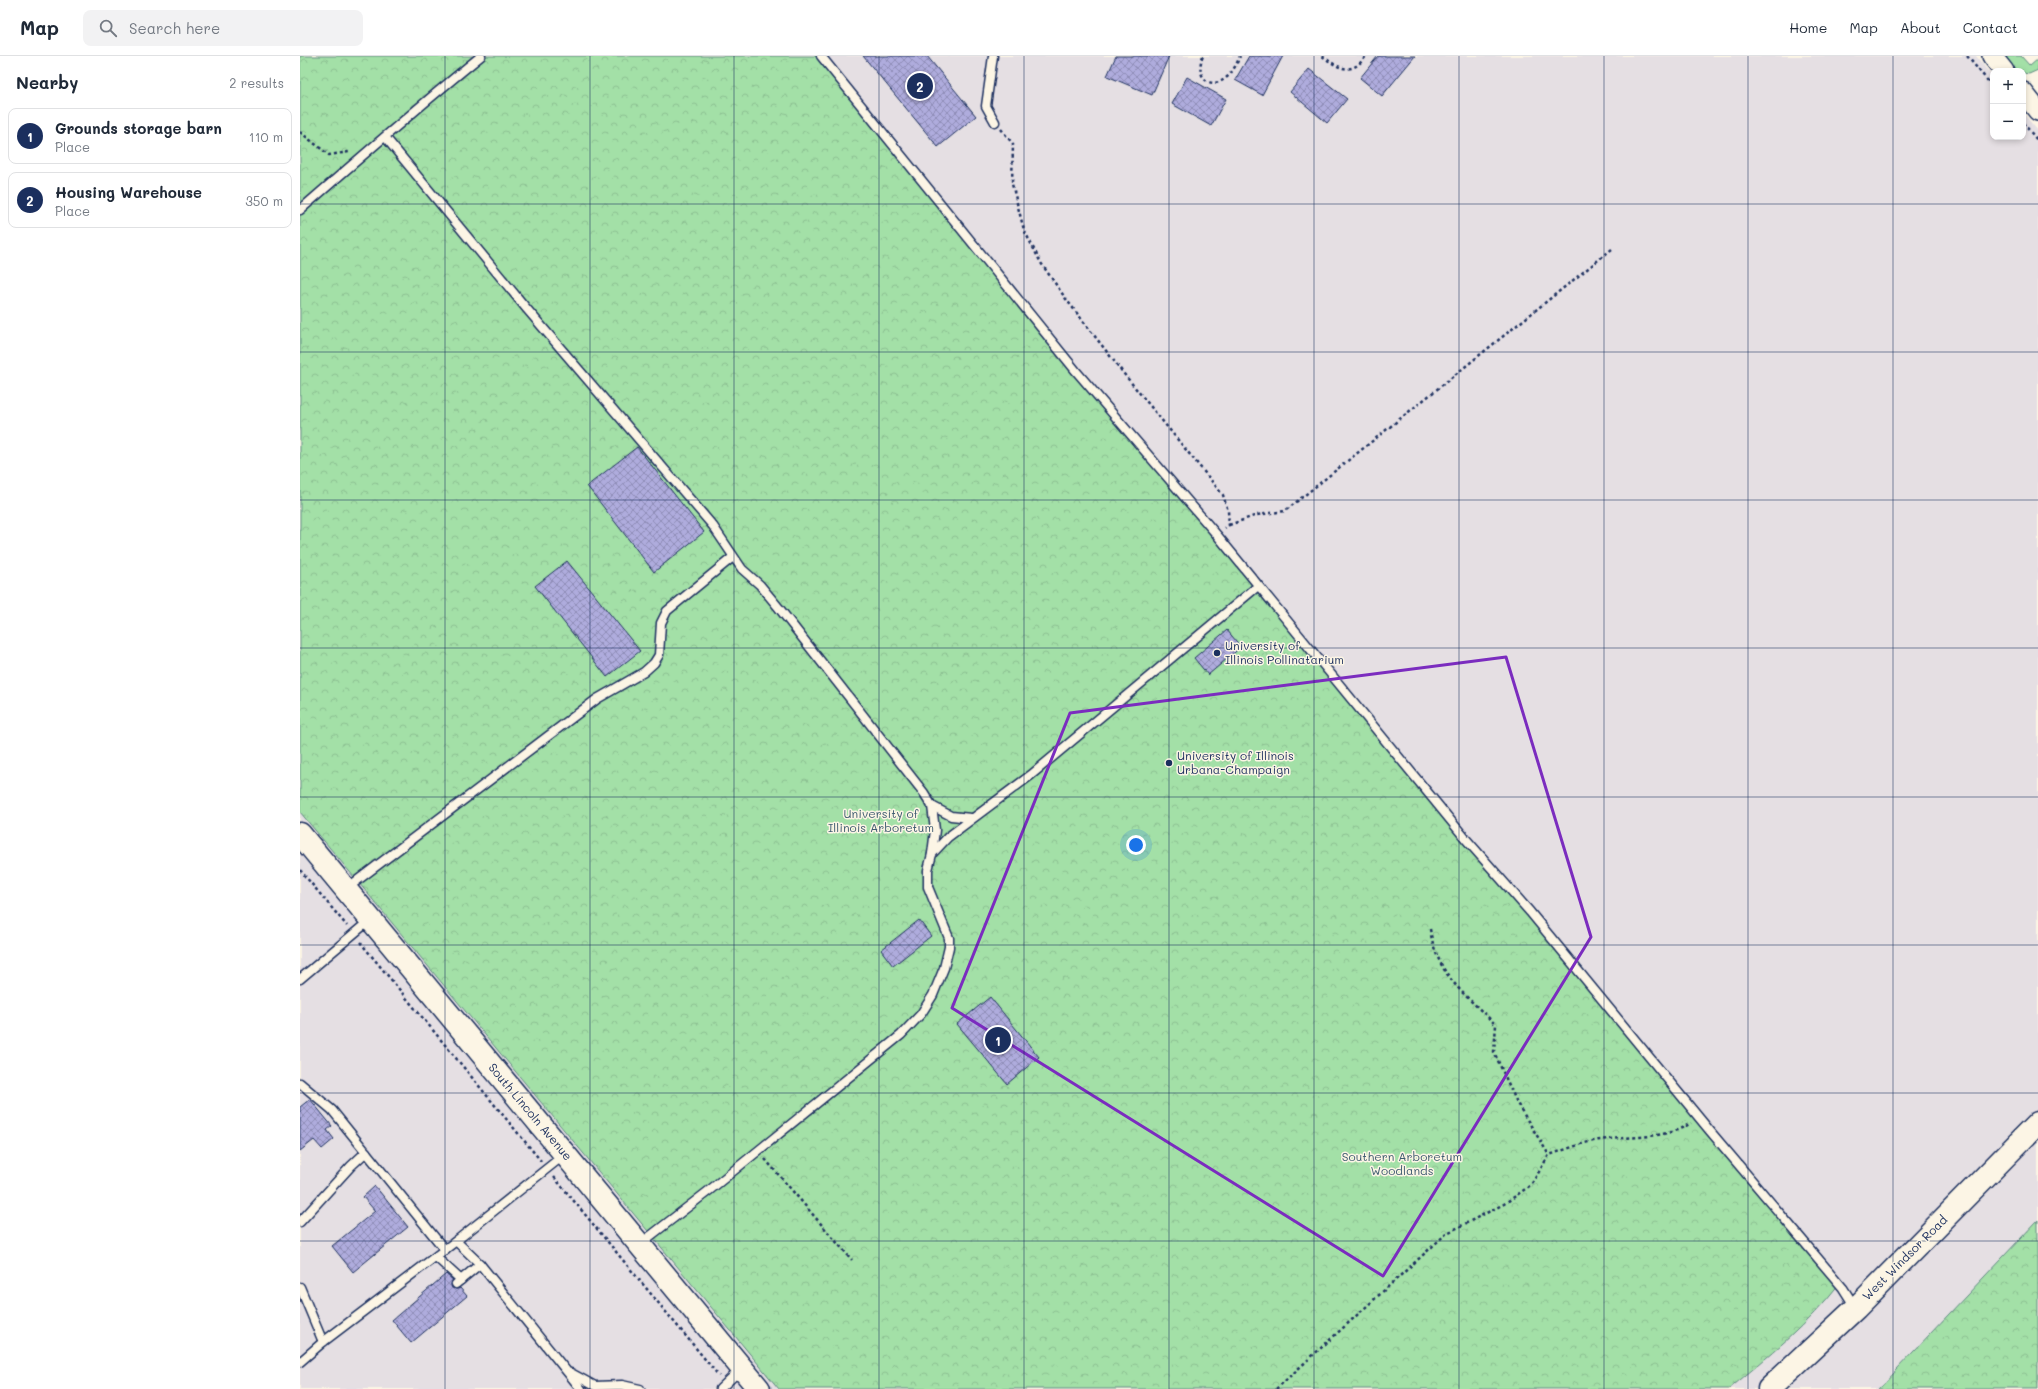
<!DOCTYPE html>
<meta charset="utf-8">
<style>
body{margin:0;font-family:Mali,sans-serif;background:#f2f2f3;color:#1f2937}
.controls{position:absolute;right:12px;top:12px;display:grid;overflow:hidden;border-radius:8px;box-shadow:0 2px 6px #0003}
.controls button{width:36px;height:36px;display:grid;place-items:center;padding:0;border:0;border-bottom:1px solid #e0e1e3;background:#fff;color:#1f2937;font:20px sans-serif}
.you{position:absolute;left:836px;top:789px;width:14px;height:14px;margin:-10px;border:3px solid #fff;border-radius:50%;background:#1a73e8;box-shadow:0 0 0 6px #1a73e833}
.badge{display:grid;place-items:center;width:26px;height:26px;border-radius:50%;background:#1b2f5e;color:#fff;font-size:13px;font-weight:700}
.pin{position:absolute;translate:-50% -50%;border:2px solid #fff;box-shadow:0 1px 4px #0006}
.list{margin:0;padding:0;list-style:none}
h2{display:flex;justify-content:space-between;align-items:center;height:52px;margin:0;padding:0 16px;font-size:17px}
h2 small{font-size:13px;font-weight:400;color:#747a83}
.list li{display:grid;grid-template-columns:26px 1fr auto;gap:12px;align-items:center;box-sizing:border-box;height:56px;margin:0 8px 8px;padding:0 8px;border:1px solid #e0e1e3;border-radius:8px}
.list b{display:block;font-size:15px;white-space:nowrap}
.list p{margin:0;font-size:13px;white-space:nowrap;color:#747a83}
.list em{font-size:13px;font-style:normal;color:#747a83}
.icon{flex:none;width:22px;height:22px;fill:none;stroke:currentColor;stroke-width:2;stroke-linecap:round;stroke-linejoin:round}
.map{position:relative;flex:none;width:1738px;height:1333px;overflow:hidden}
header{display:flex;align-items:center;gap:24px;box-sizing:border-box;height:56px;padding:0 20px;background:#fff;border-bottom:1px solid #e0e1e3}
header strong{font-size:19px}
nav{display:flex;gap:22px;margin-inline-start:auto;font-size:14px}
.search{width:280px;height:36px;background:#f2f2f3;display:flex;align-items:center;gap:10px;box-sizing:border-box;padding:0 14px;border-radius:8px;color:#747a83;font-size:15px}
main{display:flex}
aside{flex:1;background:#fff}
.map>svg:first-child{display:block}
</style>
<header>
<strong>Map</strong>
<div class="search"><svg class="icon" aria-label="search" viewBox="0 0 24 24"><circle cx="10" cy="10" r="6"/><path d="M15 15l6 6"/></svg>Search here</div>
<nav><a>Home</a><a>Map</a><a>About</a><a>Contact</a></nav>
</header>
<main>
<aside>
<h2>Nearby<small>2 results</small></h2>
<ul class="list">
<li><span class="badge">1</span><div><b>Grounds storage barn</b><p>Place</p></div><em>110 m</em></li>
<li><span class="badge">2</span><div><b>Housing Warehouse</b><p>Place</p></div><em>350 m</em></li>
</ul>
</aside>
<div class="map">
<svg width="1738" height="1333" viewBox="0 0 1738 1333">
<defs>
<pattern id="forest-crowns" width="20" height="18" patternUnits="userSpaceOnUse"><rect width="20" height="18" fill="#a3e0a7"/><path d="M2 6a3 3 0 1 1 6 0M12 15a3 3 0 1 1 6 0" fill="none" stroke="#8cc092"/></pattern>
<pattern id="building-cross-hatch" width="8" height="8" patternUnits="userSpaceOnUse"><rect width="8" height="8" fill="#afacdd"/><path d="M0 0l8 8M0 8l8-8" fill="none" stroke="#8e8cb6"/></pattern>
</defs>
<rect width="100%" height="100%" fill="#fcf5e5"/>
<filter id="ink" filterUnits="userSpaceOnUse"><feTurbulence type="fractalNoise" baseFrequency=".025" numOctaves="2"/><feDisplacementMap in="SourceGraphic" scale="8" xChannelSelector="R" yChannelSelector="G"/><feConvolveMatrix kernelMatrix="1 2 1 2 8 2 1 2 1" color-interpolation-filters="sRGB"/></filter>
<g filter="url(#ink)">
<!-- built -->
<path fill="#e5dfe3" d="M0 0H1676L1693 21V81H1723V57L1738 75V1333H0Z"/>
<!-- green -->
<path fill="#a3e0a7" stroke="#5f8882" d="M1700 0H1721L1730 10 1738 3V14L1729 18 1723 17V15C1712 15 1707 7 1700 0Z"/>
<!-- forest -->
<g fill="url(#forest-crowns)" stroke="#5f8882">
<path d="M0 0H523L776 315 1539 1228C1509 1267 1467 1302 1429 1333H479L0 756Z"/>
<path d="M1738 1164V1333H1578Z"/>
</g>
<!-- building -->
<g fill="url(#building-cross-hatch)" stroke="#1b2f5e">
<path d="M563 0H627L676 60 638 91Z"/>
<path d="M816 0H869L852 39 807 20Z"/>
<path d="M949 0H983L962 39 935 24Z"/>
<path d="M1078 0H1115L1082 40 1060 22Z"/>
<path d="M1009 13 1047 43 1027 67 990 36Z"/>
<path d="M887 21 926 43 911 70 872 48Z"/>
<path d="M337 391 404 476 354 516 287 430Z"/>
<path d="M267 505 340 595 307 621 235 530Z"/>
<path d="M927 574 941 591 908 619 894 602Z"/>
<path d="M619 864 631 880 593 910 581 894Z"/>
<path d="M690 941 739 1001 707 1028 657 968Z"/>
<path d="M10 1043 32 1070 27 1074 34 1083 22 1093 14 1084 0 1095V1051Z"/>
<path d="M75 1130 108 1171 53 1216 32 1190 75 1155 63 1141Z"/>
<path d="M146 1218 153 1224 151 1229 152 1232 157 1233 160 1232 167 1240 111 1287 92 1264Z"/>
</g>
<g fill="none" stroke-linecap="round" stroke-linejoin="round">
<defs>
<g id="service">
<path d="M521 0 776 315 917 479 1165 782 1230 856 1410 1075 1543 1232 1555 1251"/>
<path d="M693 0 686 50 695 66"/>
<path d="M86 82 226 252 413 470 442 513 460 529 479 552 624 737 632 750 651 760 671 762"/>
<path d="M0 154C60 102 119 50 181 0"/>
<path d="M632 750 635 774 632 798"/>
<path d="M46 833 297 643 344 616 354 607 359 599 361 567 367 555 433 501"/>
<path d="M0 923 70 864"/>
<path d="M0 1027 32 1054 145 1194"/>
<path d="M0 1166 51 1110 66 1096"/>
<path d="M156 1185 180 1208 281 1333"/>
<path d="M340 1188 411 1133 601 979 621 958 633 939 644 912 649 891V882L628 831V814L632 798 648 781 731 719 958 530"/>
<path d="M136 1201 161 1224"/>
<path d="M156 1228 180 1208"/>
<path d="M0 1231 23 1286"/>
<path d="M0 1306 23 1286 156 1185 264 1099"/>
<path d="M271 1317 295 1330 322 1329 340 1333"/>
<path d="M420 1333 441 1313"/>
</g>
<g id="tertiary">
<path d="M1692 0 1704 15"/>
<path d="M1723 36 1738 55"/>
</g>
<g id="secondary">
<path d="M0 778 459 1333"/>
<path d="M1469 1333 1556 1252 1738 1067"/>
</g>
</defs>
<!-- service casing -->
<use href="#service" stroke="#1b2f5e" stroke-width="11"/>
<!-- tertiary casing -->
<use href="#tertiary" stroke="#1b2f5e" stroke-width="22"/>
<!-- secondary casing -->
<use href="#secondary" stroke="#1b2f5e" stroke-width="25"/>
<!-- path -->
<g stroke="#1b2f5e" stroke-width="2.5" stroke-dasharray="3 3" stroke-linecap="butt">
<path d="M903 0C894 20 910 36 927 21 933 16 937 7 940 0"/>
<path d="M1022 0C1039 12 1051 21 1066 0"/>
<path d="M1667 0 1693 31"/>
<path d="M1723 67 1738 85"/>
<path d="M701 73 713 88 712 128 724 174 741 207 766 243 824 318 923 439 928 455 929 469 925 472"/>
<path d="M0 76 29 99 49 96"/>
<path d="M929 469 957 459 985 455 1312 193"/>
<path d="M0 814 47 870"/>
<path d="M1130 873C1137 920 1164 937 1196 969L1194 996 1218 1049 1249 1099"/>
<path d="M60 886 241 1105"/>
<path d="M465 1103 552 1204"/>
<path d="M254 1121 419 1320"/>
<path d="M976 1333 1147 1177 1204 1148 1231 1129 1249 1099C1265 1094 1283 1086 1300 1084 1329 1080 1365 1084 1391 1067"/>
</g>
<!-- service -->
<use href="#service" stroke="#fcf5e5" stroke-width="8"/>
<!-- tertiary -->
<use href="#tertiary" stroke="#fcf5e5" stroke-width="19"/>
<!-- secondary -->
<use href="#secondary" stroke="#fcf5e5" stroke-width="22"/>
</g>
</g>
<!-- marked area -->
<path fill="none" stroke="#7b2cbf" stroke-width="3" stroke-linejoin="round" d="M1206 601 1291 881 1083 1220 652 952 770 657Z"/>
<!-- grid -->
<path fill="none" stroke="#1b2f5e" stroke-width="1" stroke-opacity="0.55" d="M145 0V1333M290 0V1333M434 0V1333M579 0V1333M724 0V1333M869 0V1333M1014 0V1333M1159 0V1333M1304 0V1333M1448 0V1333M1593 0V1333M0 148H1738M0 296H1738M0 444H1738M0 592H1738M0 741H1738M0 889H1738M0 1037H1738M0 1185H1738"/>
<!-- markers -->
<g fill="#1b2f5e" stroke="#fcf5e5" stroke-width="1.5">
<circle cx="917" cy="597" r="4"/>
<circle cx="869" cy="707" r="4"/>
</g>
<g text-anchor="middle" stroke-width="3" stroke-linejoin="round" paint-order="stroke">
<!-- poi labels -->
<g font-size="12" fill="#1b2f5e" stroke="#fcf5e5" text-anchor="start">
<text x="925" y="594">University of<tspan x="925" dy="14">Illinois Pollinatarium</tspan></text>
<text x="877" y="704">University of Illinois<tspan x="877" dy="14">Urbana-Champaign</tspan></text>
</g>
<!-- park labels -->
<g font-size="12" fill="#3d5b70" stroke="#fcf5e5">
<text x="581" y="762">University of<tspan x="581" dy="14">Illinois Arboretum</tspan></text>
<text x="1102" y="1105">Southern Arboretum<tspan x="1102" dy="14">Woodlands</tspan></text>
</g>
<!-- street labels -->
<g font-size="12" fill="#1b2f5e" stroke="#fcf5e5">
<text transform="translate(230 1056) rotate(50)" y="4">South Lincoln Avenue</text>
<text transform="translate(1605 1202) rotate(-45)" y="4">West Windsor Road</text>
</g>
</g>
</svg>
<div class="controls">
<button>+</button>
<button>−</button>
</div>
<div class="you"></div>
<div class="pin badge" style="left:698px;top:984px">1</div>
<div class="pin badge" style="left:620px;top:30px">2</div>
</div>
</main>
